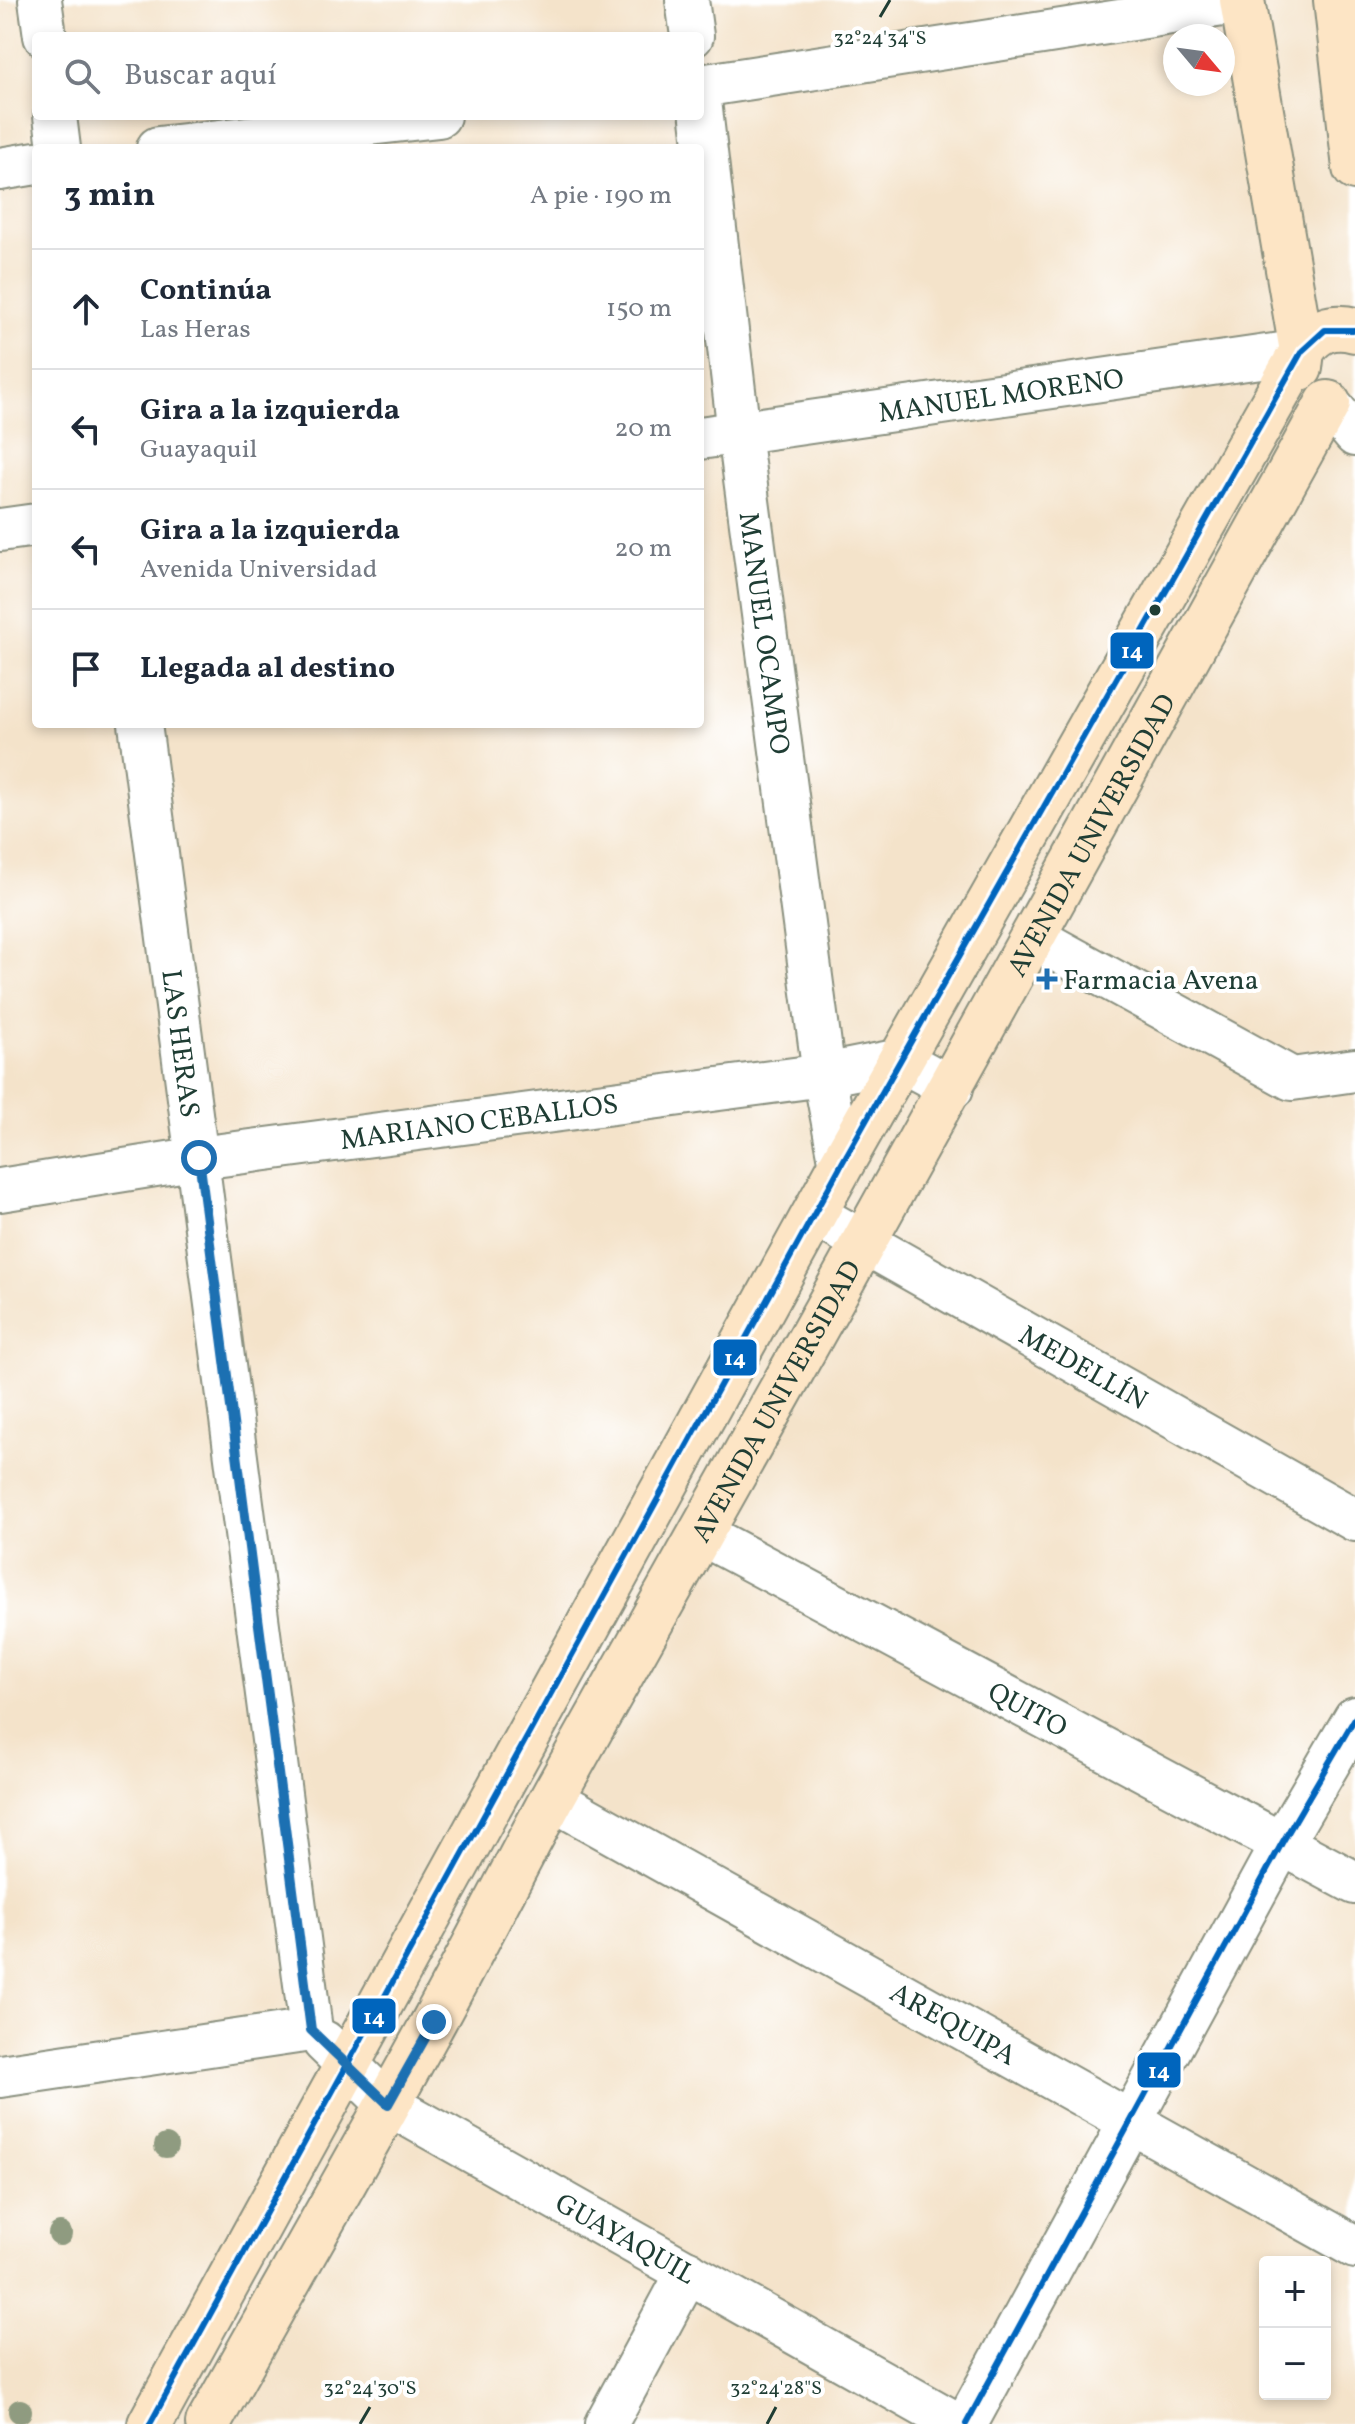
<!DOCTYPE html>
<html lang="es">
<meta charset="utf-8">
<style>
body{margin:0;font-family:Vollkorn,serif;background:#f2f2f3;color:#1f2937}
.controls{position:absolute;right:24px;bottom:24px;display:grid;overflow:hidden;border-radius:8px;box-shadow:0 4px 12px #0003}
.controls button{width:72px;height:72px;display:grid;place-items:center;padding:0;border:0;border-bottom:2px solid #e0e1e3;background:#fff;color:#1f2937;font:40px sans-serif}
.compass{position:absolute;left:1163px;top:24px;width:72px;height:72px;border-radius:50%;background:#fff;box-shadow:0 4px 12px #0003;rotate:119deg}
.stop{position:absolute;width:24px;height:24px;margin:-18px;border:6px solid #1f6fb2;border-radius:50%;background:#fff}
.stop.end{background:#1f6fb2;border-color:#fff;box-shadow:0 2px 8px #0008}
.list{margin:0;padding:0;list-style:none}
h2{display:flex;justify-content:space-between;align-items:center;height:104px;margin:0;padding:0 32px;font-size:34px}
h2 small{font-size:26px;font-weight:400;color:#747a83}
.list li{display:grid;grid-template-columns:52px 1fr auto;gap:24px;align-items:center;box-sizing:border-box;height:120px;padding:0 32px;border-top:2px solid #e0e1e3}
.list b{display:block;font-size:30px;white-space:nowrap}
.list p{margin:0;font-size:26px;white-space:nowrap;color:#747a83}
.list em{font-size:26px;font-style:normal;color:#747a83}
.icon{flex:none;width:44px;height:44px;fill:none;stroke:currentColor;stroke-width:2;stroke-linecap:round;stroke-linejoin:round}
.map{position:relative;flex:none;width:1355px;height:2424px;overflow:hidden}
.search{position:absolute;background:#fff;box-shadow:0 4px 12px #0003;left:32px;top:32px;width:672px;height:88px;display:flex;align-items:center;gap:20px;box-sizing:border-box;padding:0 28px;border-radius:8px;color:#747a83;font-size:30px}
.panel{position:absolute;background:#fff;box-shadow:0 4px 12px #0003;left:32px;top:144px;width:672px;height:584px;border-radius:8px}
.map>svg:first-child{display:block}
</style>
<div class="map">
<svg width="1355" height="2424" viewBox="0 0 1355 2424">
<rect width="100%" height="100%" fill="#fff"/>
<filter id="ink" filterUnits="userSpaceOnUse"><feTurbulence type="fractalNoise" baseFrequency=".0125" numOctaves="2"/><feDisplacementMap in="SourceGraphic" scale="16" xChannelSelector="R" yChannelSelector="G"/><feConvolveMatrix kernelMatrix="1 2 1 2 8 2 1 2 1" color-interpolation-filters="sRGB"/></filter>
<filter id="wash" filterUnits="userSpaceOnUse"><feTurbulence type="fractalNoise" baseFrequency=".006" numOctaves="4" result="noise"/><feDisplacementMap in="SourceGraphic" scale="32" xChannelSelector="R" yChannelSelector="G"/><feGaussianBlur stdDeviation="1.8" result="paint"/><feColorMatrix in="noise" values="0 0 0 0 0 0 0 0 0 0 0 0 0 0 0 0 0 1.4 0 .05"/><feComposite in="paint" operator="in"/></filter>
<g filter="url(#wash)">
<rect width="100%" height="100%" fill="#f4e3ca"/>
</g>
<g filter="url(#ink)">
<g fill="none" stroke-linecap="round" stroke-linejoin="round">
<defs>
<g id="street">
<path d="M40 0 45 36"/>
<path d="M687 0 692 36"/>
<path d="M700 86 1242 2"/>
<path id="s1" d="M700 101 739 433 824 1075 841 1165"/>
<path d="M55 116 59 148"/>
<path d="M158 148 439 116"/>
<path d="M0 169 36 163"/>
<path d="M1328 403 1355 435"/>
<path id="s2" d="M700 438 1302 351"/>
<path d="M0 530 36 525"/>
<path id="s3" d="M140 724 311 2030"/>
<path d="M1035 938 1292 1079 1355 1070"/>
<path id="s4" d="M0 1190 199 1158 824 1075 900 1060 952 1088"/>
<path id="s5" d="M814 1214 1355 1520"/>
<path id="s6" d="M702 1534 1355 1883"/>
<path id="s7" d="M552 1799 1355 2247"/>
<path id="s8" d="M324 2042 388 2104 957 2424"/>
<path d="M0 2076 311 2030"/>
<path d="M606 2424 688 2272"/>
<path d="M966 2424 1282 1843 1355 1718"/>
</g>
<g id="secondary">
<path d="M1242 0 1302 351 1300 368"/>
<path d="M1336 0 1355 168"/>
<path d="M150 2424 841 1165 1302 351C1315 330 1332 324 1355 330"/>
<path id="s9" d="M208 2424C283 2289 361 2155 435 2019 476 1944 514 1868 555 1793 815 1331 1074 868 1328 403"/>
</g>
</defs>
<!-- street casing -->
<use href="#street" stroke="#8a907f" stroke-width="46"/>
<!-- secondary casing -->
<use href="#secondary" stroke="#8a907f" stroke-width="48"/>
<!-- street -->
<use href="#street" stroke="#fff" stroke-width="42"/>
<!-- secondary -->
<use href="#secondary" stroke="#fde5c5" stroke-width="44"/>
<defs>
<g id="bus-1">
<path d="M150 2424 841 1165 1302 351 1325 330H1355"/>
<path d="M966 2424 1282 1843 1355 1718"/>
</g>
</defs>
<!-- bus-1 casing -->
<use href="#bus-1" stroke="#fff" stroke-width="12"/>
<!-- bus-1 -->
<use href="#bus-1" stroke="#0065bd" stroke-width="6"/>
</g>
<!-- trees -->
<g fill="#8f9b80">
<circle cx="166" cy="2146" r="12"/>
<circle cx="60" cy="2234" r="12"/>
<circle cx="20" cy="2411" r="12"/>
</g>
</g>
<g fill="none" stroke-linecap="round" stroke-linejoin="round" filter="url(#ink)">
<!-- route -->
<path stroke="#1f6fb2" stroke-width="10" d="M199 1158 311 2030 388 2104 434 2022"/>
</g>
<!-- ticks -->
<path fill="none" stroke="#1f3d34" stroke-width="3" d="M880 17 890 0M360 2424 370 2407M767 2424 776 2407"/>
<!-- markers -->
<circle fill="#1f3d34" stroke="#fff" stroke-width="3" cx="1155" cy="610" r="7"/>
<path fill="#1f6fb2" stroke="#fff" stroke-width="3" d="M1043 967h8v8h8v8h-8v8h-8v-8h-8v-8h8z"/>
<g text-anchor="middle" stroke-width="8" stroke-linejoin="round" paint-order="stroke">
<!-- street labels -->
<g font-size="28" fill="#1f3d34" stroke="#fff">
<text dy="10" stroke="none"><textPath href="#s2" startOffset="304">MANUEL MORENO</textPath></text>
<text dy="10" stroke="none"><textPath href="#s1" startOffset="536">MANUEL OCAMPO</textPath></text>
<text dy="10" stroke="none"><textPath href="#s9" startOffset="1818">AVENIDA UNIVERSIDAD</textPath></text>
<text dy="10" stroke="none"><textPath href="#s3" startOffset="322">LAS HERAS</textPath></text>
<text dy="10" stroke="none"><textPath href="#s4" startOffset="484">MARIANO CEBALLOS</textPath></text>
<text dy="10" stroke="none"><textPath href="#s5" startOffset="310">MEDELLÍN</textPath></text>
<text dy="10" stroke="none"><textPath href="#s9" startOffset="1170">AVENIDA UNIVERSIDAD</textPath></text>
<text dy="10" stroke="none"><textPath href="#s6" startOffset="370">QUITO</textPath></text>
<text dy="10" stroke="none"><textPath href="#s7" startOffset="460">AREQUIPA</textPath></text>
<text dy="10" stroke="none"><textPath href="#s8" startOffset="362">GUAYAQUIL</textPath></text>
</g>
<!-- poi labels -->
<g font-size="28" fill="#1f3d34" stroke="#fff" text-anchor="start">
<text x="1063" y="989">Farmacia Avena</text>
</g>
</g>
<g font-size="20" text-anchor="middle" fill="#1f3d34" stroke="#fff" stroke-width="8" stroke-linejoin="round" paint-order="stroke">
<text x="880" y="44">32°24'34"S</text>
<text x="370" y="2394">32°24'30"S</text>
<text x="776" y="2394">32°24'28"S</text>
</g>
<g stroke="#fff" stroke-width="3">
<rect x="1109" y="631" width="46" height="39" rx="8" fill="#0065bd"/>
<rect x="712" y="1338" width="46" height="39" rx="8" fill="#0065bd"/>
<rect x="351" y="1997" width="46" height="38" rx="8" fill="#0065bd"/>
<rect x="1136" y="2051" width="46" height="38" rx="8" fill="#0065bd"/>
</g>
<g font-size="22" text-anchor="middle" font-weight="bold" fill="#fff">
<text x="1132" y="658">14</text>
<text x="735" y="1365">14</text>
<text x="374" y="2024">14</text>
<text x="1159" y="2078">14</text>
</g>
</svg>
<div class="controls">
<button>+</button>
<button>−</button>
</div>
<svg class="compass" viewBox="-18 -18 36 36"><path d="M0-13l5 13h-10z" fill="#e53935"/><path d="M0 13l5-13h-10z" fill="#747a83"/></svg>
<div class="stop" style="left:199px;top:1158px"></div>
<div class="stop end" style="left:434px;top:2022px"></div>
<div class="search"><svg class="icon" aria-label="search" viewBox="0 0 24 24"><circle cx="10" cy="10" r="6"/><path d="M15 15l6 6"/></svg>Buscar aquí</div>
<section class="panel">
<h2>3 min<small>A pie · 190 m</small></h2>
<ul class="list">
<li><svg class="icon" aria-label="ahead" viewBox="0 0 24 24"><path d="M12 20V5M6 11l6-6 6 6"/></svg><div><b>Continúa</b><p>Las Heras</p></div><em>150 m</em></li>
<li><svg class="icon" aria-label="left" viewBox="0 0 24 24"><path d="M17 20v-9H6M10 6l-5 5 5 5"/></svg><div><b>Gira a la izquierda</b><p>Guayaquil</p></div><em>20 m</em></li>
<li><svg class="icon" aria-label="left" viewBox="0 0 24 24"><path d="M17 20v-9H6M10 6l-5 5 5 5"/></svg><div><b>Gira a la izquierda</b><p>Avenida Universidad</p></div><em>20 m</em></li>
<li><svg class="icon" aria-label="arrive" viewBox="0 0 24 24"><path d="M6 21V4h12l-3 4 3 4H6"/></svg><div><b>Llegada al destino</b></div></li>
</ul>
</section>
</div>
